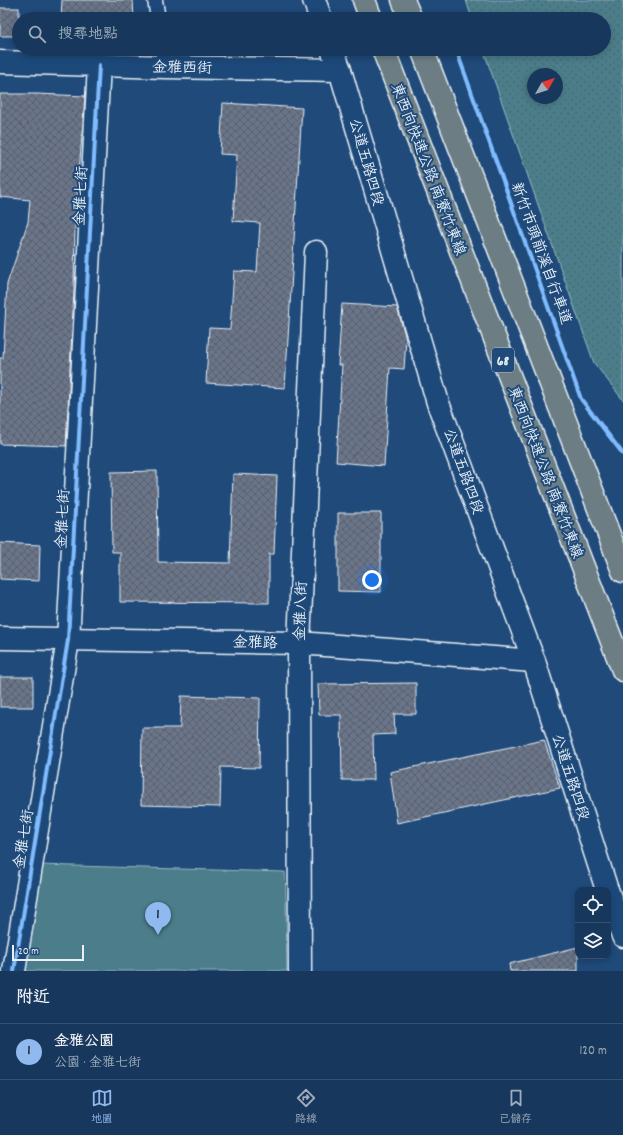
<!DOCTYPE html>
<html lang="zh-TW">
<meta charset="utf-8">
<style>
body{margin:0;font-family:Dekko,"LXGW WenKai TC",sans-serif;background:#244365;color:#f1f3f6}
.controls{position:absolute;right:12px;bottom:12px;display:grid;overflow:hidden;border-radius:8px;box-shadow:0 2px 6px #0003}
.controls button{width:36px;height:36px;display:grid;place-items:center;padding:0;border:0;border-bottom:1px solid #365272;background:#17385c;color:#f1f3f6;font:20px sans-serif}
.compass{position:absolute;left:527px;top:68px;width:36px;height:36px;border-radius:50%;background:#17385c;box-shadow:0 2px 6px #0003;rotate:51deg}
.scale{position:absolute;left:12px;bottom:10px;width:72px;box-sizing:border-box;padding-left:4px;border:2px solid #e8f1f8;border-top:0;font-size:11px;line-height:14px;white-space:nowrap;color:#e8f1f8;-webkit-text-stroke:3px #1f4a7a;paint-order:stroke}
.you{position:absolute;left:372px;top:580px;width:14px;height:14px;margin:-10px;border:3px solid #fff;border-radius:50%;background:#1a73e8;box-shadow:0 0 0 6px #1a73e833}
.badge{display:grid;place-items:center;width:26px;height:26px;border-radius:50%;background:#90b9f0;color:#111;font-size:13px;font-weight:700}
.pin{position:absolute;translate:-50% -33px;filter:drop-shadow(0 1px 2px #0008)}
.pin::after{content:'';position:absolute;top:21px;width:14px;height:12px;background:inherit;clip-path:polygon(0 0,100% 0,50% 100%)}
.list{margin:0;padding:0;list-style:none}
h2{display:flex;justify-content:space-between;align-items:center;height:52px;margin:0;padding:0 16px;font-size:17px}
h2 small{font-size:13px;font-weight:400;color:#9eacbb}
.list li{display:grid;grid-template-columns:26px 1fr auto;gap:12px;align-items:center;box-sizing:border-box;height:56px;padding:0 16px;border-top:1px solid #365272}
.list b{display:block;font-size:15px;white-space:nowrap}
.list p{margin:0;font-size:13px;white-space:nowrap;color:#9eacbb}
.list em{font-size:13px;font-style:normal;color:#9eacbb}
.icon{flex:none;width:22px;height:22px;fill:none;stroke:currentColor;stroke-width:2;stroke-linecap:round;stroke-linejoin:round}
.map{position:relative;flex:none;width:623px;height:971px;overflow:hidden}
.search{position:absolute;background:#17385c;box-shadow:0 2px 6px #0003;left:12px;right:12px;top:12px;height:44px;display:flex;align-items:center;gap:10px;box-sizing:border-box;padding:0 14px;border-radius:22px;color:#9eacbb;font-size:15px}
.sheet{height:108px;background:#17385c}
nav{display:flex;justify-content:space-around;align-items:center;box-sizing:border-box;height:56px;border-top:1px solid #365272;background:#17385c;font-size:11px;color:#9eacbb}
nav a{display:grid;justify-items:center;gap:2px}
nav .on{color:#90b9f0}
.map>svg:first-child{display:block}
</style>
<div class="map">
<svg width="623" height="971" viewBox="0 0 623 971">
<defs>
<pattern id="grass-dots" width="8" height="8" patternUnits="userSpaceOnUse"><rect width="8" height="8" fill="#4c7e8a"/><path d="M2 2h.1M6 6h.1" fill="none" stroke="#49666d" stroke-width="1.8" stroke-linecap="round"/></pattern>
<pattern id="building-cross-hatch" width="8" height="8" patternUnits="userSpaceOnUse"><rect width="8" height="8" fill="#6b748a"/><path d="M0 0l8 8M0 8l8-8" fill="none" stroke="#585e6a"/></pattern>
</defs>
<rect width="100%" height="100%" fill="#1f4a7a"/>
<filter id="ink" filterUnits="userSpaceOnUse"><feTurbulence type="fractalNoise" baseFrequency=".025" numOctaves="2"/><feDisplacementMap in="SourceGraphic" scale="8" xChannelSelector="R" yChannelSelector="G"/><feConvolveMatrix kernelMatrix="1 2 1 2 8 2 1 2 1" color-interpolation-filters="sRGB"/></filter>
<g filter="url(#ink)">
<!-- grass -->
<path fill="url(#grass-dots)" stroke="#9ab8c1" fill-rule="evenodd" d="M466 0H623V400L594 363 483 49H604V19H472ZM533 74H557V98H533Z"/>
<!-- park -->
<path fill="#4c7e8a" stroke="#9ab8c1" d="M39 865 285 872 286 900 287 971H24Z"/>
<!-- building -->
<g fill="url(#building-cross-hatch)" stroke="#e8f1f8">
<path d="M62 0H133L134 19H61Z"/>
<rect x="0" y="8" width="19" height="28"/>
<path d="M0 94H37L85 96 75 223 74 291 66 446 0 444V358H3L7 284 28 222 30 200 0 197Z"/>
<path d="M223 103 302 108 285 388 206 383 209 328 230 329 234 271 257 272 260 223 233 221 237 155 220 154Z"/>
<path d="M342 304 397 307 406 339 404 369 390 368 384 466 336 462 342 365H338Z"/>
<path d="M157 471 158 562 230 563 233 474 277 476 274 554H269V603L120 602V552H112L111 472Z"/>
<path d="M338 513H381V592L338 591Z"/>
<path d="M0 543 40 545 39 581 0 579Z"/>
<rect x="0" y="677" width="33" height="30"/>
<path d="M416 683V714H394L395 734 373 735 374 780H342L341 715H319L318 684Z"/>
<path d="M181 696 260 698 259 768 221 767 220 807 141 805 142 728H180Z"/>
<path d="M544 740 560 788 397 823 390 772Z"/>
<path d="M578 947V971H510L509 964Z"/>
</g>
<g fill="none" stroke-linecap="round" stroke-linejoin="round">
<defs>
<g id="service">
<path d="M155 0 158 19"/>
<path d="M162 49 165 67"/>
</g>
<g id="minor">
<path d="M0 62 165 67 340 70"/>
<path d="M0 638 299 643 534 661"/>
<path d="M14 971 68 640 99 65"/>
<path d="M300 971 299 643 316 252"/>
</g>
<g id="tertiary">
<path d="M314 0 321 19"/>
<path d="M332 49 340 70 438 403 534 661 607 890"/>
<path d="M608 892 623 936"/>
</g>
<g id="trunk">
<path d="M364 0 371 19"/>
<path d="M403 0 411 19"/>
<path d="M383 49 623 670"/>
<path d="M422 49 623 571"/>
</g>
</defs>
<!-- service casing -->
<use href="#service" stroke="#e8f1f8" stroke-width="17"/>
<!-- minor casing -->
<use href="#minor" stroke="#e8f1f8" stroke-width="25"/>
<!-- tertiary casing -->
<use href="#tertiary" stroke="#e8f1f8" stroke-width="25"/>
<!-- trunk casing -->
<use href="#trunk" stroke="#e8f1f8" stroke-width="25"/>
<!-- service -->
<use href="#service" stroke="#1f4a7a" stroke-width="14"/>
<!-- minor -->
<use href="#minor" stroke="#1f4a7a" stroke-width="22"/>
<!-- tertiary -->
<use href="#tertiary" stroke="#1f4a7a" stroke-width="22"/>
<!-- trunk -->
<use href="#trunk" stroke="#6c7e84" stroke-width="22"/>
<defs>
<g id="cycleway">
<path d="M456 49 581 399 623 454"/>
<path d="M14 971 68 640 99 65"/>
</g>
</defs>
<!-- cycleway casing -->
<use href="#cycleway" stroke="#1f4a7a" stroke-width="6"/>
<!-- cycleway -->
<use href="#cycleway" stroke="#80bcff" stroke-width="4"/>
</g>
</g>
<g text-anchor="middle" stroke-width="4" stroke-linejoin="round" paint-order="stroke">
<!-- shield labels -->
<rect fill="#1f4a7a" stroke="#acbfd2" stroke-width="1" x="492" y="348" width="22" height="24" rx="3"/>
<g font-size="14" font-weight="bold" fill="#e8f1f8">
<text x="503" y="365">68</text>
</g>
<!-- street labels -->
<g font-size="15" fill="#e8f1f8" stroke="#1f4a7a">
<text transform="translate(182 67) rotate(1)" y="5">金雅西街</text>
<text transform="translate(367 162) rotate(74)" y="5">公道五路四段</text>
<text transform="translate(429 169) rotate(69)" y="5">東西向快速公路 南寮竹東線</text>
<text transform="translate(80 196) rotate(-87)" y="5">金雅七街</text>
<text transform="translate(542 253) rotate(70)" y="5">新竹市頭前溪自行車道</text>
<text transform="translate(464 471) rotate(70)" y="5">公道五路四段</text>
<text transform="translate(546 472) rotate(69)" y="5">東西向快速公路 南寮竹東線</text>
<text transform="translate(62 519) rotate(-87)" y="5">金雅七街</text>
<text transform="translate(300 611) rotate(-88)" y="5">金雅八街</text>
<text transform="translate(255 642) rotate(1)" y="5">金雅路</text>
<text transform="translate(571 777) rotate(72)" y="5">公道五路四段</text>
<text transform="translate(23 839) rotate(-81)" y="5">金雅七街</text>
</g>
</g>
</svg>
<div class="controls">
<button><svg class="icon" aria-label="locate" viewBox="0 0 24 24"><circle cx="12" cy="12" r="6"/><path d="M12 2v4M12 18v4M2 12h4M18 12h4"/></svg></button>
<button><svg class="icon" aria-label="layers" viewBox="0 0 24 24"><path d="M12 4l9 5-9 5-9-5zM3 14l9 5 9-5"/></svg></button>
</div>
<svg class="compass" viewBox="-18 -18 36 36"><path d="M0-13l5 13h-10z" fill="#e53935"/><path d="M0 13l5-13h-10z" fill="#9eacbb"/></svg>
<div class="scale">20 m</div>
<div class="you"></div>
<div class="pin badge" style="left:158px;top:935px">1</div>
<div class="search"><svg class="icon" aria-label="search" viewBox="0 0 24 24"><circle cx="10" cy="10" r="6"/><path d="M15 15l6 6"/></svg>搜尋地點</div>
</div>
<section class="sheet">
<h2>附近<small></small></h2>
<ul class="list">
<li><span class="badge">1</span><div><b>金雅公園</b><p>公園 · 金雅七街</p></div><em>120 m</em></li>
</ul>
</section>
<nav>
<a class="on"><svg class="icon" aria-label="map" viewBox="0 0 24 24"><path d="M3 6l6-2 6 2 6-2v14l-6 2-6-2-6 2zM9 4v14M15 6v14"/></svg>地圖</a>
<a><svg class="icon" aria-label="directions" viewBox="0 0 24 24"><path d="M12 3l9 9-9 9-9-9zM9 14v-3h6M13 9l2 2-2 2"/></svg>路線</a>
<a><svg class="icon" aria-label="saved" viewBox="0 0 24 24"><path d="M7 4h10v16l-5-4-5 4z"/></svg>已儲存</a>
</nav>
